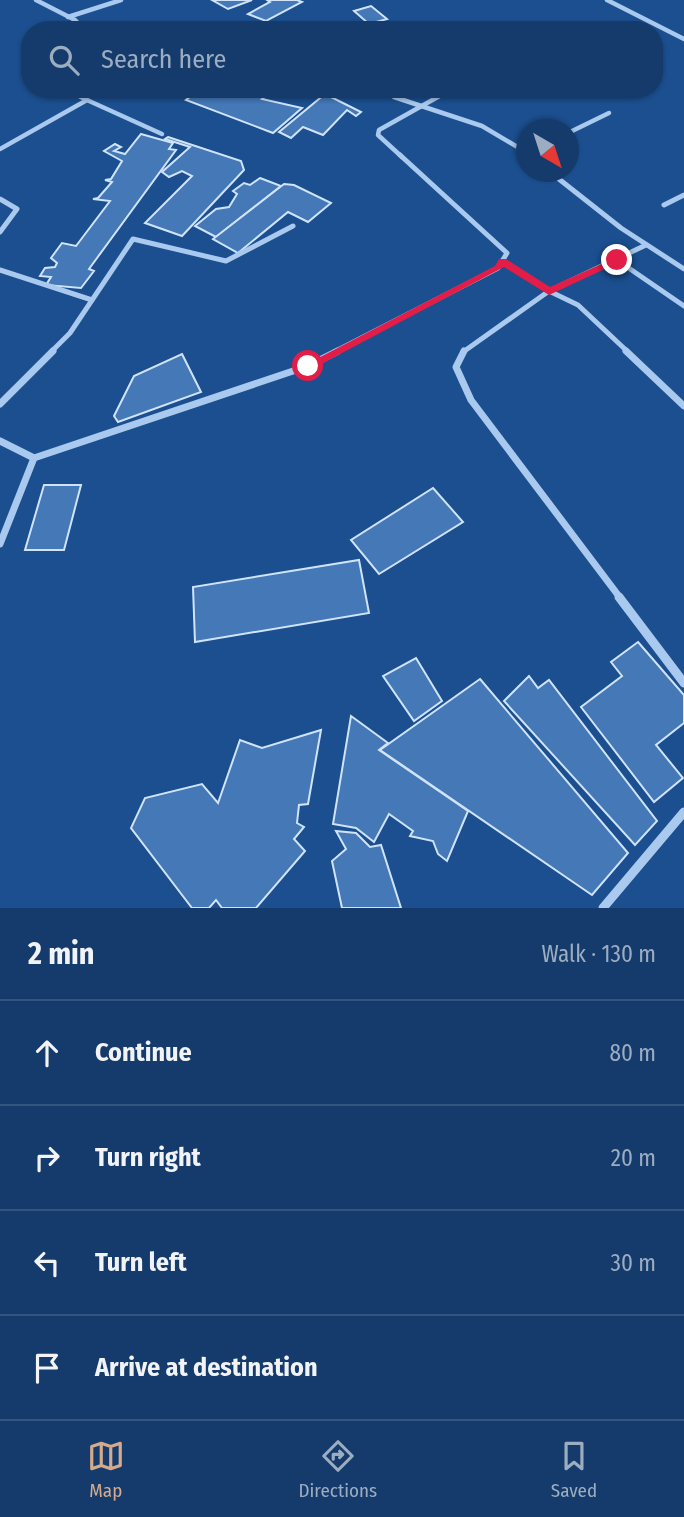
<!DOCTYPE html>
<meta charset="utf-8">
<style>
body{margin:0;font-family:"Fira Sans Condensed",sans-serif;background:#214673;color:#f1f3f6}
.compass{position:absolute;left:516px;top:119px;width:63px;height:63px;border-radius:50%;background:#143b6b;box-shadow:0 2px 5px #0004;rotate:141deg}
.stop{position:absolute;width:21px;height:21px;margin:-16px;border:5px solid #e11d48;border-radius:50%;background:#fff}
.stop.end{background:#e11d48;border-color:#fff;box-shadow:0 2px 7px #0008}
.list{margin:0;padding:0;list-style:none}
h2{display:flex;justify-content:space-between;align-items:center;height:91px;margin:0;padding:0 28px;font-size:30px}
h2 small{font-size:23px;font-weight:400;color:#9dadc1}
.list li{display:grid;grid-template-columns:46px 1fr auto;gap:21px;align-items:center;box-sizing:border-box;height:105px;padding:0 28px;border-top:2px solid #33557e}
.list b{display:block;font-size:26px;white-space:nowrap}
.list em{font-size:23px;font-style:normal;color:#9dadc1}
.icon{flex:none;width:38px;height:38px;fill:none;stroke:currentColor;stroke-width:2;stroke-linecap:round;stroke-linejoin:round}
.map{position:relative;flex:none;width:684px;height:908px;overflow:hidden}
.search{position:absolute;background:#143b6b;box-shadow:0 2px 5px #0004;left:21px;right:21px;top:21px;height:77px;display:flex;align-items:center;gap:18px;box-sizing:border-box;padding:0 24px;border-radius:28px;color:#9dadc1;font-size:26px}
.sheet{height:511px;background:#143b6b}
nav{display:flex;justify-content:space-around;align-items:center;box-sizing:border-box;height:98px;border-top:2px solid #33557e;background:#143b6b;font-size:19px;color:#9dadc1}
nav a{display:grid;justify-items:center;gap:4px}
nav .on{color:#d6ab8b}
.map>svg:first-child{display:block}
</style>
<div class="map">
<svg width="684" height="908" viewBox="0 0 684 908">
<rect width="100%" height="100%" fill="#1b4f8f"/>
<!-- building -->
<g fill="#4478b7" stroke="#cfe3fa" stroke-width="2">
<path d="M212 0H252L228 9Z"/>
<path d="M267 0H297L302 2 266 21 248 14 270 2Z"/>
<path d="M371 6 387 19 369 24 354 11Z"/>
<path d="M409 23 418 30H381L395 25Z"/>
<path d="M200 89H254L268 94 262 99 302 108 273 133 186 100Z"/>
<path d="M325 94 361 112 356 116 347 110 323 135 303 127 291 138 279 132Z"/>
<path d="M141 134 173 143 169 149 176 150 89 269 94 271 81 288 46 285 51 277 40 276 45 268 55 267 57 263 51 258 62 243 76 246 110 201 93 199 98 198 112 182 105 180 111 179 122 161 104 151 115 144 121 147 114 151 125 154Z"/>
<path d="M168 137 241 161 244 170 182 236 145 223 192 176 182 171 169 177 162 172 190 147 165 139Z"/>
<path d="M260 178 281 186 216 237 195 226 216 209 229 207 237 194 233 191 244 183 250 185Z"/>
<path d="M284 184 294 185 331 203 308 222 288 212 238 253 213 239Z"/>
<path d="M182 354 201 392 118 422 114 416 134 376Z"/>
<path d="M44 485H81L64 550H25Z"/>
<path d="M433 488 463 522 379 574 351 540Z"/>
<path d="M359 560 369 613 195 642 193 587Z"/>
<path d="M638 642 684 695V723L656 745 683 778 654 802 581 707 622 676 611 662Z"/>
<path d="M416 658 442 701 414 721 383 676Z"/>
<path d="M529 676 538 688 549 680 657 821 635 845 504 701Z"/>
<path d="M480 679 628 853 592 895 380 750Z"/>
<path d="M351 716 388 743 379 750 468 811 447 861 438 854 433 841 410 836 413 831 389 814 374 842 356 828 333 824Z"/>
<path d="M321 730 308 804 299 805 297 823 304 827 294 839 305 851 256 908H222L216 900 209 908H192L131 828 145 798 202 784 218 803 240 740 262 748Z"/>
<path d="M336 831 356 833 370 847 381 845 401 908H342L332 861 346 849Z"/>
</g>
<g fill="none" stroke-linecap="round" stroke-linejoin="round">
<!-- street-far3 -->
<g stroke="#a9c9ee" stroke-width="4.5">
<path d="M36 0 75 20 84 30"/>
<path d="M607 0 684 39"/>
<path d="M68 17 121 0"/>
<path d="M383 89 394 97 482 126 526 152"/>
<path d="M87 100 162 134"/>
<path d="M568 133 609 113"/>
<path d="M0 149 87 100 65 89"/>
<path d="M402 157 378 135 379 130 452 89"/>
</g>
<!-- street-far2 -->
<g stroke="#a9c9ee" stroke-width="5">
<path d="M550 172 621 228 684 269"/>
<path d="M0 199 17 209 0 232"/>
<path d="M664 205 684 195"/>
<path d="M617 260 684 306"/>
<path d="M0 270 92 300"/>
<path d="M51 352 70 333 133 239 226 261 293 226"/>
<path d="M334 352 498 268 507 253 400 155"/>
<path d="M463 352 549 291 502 261"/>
<path d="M628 352 578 305 549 291 646 245"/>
</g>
<!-- street-far1 -->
<g stroke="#a9c9ee" stroke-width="7">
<path d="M464 351 456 367 471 400 621 599"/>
<path d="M626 351 684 406"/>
<path d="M0 404 53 351"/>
<path d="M0 441 34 458"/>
<path d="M0 544 34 458 308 366 338 351"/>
</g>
<!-- street -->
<g stroke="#a9c9ee" stroke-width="9">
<path d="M619 597 684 683"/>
<path d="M603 908 684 812"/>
</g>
</g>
<!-- route -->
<path fill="#e11d48" d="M617 257 620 262 549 295 504 267 312 369 303 366 495 266 499 259H506L550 287Z"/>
</svg>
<svg class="compass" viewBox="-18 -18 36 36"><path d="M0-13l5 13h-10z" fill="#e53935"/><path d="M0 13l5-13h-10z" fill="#9dadc1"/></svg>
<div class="stop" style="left:308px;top:366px"></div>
<div class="stop end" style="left:617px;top:260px"></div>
<div class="search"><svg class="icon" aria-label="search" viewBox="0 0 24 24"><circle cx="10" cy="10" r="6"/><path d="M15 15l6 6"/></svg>Search here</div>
</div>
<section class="sheet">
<h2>2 min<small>Walk · 130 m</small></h2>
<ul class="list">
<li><svg class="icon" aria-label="ahead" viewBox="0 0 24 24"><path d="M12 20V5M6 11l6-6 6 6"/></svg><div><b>Continue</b></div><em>80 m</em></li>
<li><svg class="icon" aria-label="right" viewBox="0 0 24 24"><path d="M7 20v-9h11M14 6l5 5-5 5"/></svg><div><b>Turn right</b></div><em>20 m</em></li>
<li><svg class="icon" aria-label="left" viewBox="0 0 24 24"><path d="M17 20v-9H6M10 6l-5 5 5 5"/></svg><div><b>Turn left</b></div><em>30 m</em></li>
<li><svg class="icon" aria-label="arrive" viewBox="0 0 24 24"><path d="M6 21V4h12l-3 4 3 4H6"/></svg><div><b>Arrive at destination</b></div></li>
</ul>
</section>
<nav>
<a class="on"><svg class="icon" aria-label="map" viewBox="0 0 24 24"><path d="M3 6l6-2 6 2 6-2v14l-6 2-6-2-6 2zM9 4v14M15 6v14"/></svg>Map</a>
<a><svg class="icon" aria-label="directions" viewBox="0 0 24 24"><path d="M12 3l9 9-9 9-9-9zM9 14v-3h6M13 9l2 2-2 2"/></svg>Directions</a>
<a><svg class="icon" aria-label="saved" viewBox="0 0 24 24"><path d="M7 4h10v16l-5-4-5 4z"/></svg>Saved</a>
</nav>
